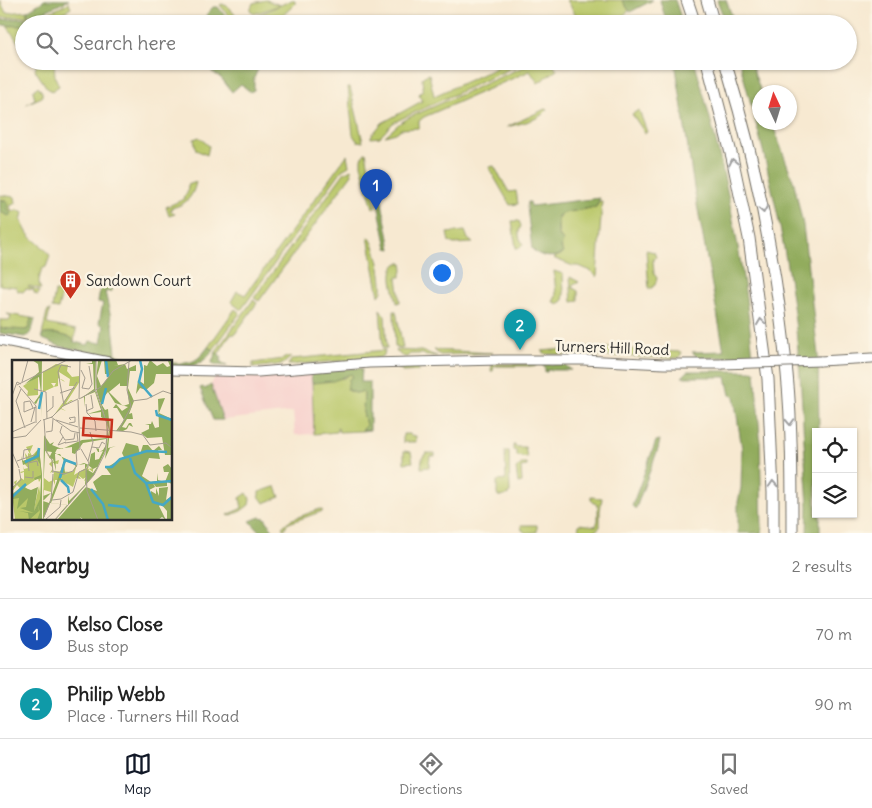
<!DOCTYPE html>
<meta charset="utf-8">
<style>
body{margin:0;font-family:Delius,sans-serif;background:#f2f2f2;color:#222}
.controls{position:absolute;right:15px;bottom:15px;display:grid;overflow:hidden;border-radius:0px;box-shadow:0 1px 4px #0004}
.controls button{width:45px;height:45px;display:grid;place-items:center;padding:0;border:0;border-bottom:1px solid #e0e0e0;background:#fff;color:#222;font:25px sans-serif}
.compass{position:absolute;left:752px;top:85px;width:45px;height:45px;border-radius:50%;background:#fff;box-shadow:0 1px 4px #0004;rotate:356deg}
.you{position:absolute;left:441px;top:272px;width:18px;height:18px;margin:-12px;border:4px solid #fff;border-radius:50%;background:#1a73e8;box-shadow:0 0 0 8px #1a73e833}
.badge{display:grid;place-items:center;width:32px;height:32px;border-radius:50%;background:#111827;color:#fff;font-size:16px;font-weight:700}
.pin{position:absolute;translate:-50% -41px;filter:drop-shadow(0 1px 2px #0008)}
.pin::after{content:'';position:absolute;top:26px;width:18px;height:15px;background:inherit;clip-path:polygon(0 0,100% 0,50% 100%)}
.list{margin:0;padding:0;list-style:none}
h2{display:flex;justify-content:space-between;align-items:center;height:65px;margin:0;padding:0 20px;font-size:21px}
h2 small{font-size:16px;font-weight:400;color:#767676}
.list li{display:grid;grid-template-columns:32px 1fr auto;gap:15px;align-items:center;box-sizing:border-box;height:70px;padding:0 20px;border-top:1px solid #e0e0e0}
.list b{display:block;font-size:19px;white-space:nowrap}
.list p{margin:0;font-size:16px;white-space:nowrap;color:#767676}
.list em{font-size:16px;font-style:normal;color:#767676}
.icon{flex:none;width:28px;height:28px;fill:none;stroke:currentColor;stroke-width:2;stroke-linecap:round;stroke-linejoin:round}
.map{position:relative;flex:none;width:872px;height:533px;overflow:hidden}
.search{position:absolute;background:#fff;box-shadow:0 1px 4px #0004;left:15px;right:15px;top:15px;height:55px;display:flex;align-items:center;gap:12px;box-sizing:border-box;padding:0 18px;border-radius:28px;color:#767676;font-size:19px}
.sheet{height:205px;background:#fff}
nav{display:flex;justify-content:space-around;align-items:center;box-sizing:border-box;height:70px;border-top:1px solid #e0e0e0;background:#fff;font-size:14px;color:#767676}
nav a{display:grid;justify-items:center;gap:2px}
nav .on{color:#111827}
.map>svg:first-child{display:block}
</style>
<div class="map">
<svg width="872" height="533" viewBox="0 0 872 533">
<rect width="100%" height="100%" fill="#fcf5e5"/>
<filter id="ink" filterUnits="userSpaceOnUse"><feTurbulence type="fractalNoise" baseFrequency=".02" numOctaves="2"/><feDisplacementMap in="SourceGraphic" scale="10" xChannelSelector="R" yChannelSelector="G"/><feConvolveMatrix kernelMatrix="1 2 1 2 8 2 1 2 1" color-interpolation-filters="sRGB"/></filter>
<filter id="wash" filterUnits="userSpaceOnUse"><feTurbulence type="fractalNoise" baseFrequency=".0096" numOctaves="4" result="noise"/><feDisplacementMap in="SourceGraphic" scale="20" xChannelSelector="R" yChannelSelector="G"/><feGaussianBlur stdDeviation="1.12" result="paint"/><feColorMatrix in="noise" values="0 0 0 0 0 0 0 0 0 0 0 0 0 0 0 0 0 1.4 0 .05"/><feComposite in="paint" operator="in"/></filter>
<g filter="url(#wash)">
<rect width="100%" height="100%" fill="#f7e9d1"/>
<!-- built -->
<path fill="#f7d0cc" d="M311 373 314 434 295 435 293 412 223 420 211 385 215 377Z"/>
<!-- green -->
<g fill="#b9c769" stroke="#72794a">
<path d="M0 0 6 13 27 11V15L29 16 0 18Z"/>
<path d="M266 0 280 5 254 14 250 10 253 3Z"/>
<path d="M292 0H295V4L281 17 277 16 274 24H262L256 16Z"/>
<path d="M567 0H622L629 10C612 29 604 24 581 24Z"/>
<path d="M69 3 71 8 52 19 53 24H25L26 21 25 18 48 13Z"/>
<path d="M222 4 227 6 244 24H235L220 5Z"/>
<path d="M24 25V51L7 26Z"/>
<path d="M38 61H54L55 77 59 86 52 91 47 88 35 70Z"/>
<path d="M498 61H527L405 117 393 123 380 137 371 138V136L382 123 422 101 419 94 423 90 422 78 424 76 429 74 434 96 496 68 495 64Z"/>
<path d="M536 61H552L557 70 538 83 530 71 424 117 419 121V128L401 129 396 133 385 136 400 123 410 117Z"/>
<path d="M38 86 42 92V97L26 104 35 99 33 91Z"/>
<path d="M348 87H350L363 142 357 141 353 135Z"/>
<path d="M545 109 547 110C538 121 521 123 507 127Z"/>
<path d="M639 110 647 132 645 133 632 114Z"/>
<path d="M199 137 209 146 207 155 196 150 194 139Z"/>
<path d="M366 152 376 207 373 208 361 165V158Z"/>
<path d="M347 155 349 166 342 170 241 310 231 302 237 291 245 295Z"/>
<path d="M494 166 509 192 516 191 518 204 510 205 490 170 489 167Z"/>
<path d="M351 169 352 174 259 301 254 298 344 173Z"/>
<path d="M196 182C193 197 186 205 171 208V211L175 214 169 216 166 207 184 199 183 197 187 194 188 185Z"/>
<path d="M0 195 15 197 16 203 10 206 12 212 18 210 23 213 21 220C24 226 27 234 32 238 39 245 45 247 50 256L46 267 42 269C40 276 37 283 41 289L29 286 28 287 40 291 38 295 35 294 33 290 26 289 23 292 18 291 16 287 0 285V212L8 208 5 200 0 199Z"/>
<path d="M600 201H602L597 277 591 271 579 266H573L553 258 561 255C565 242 553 227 560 214L596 207Z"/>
<path d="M512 221H519L521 226C518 232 518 238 523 243L520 248H516Z"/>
<path d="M465 231 468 239 473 243 454 244 449 242 447 233Z"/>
<path d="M368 236C376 242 383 278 382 289 382 293 381 293 379 296Z"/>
<path d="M646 250 654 252 656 257 653 260 654 274 657 278 655 285 649 290Z"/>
<path d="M398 263H402L403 270 401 273V277H397L400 302 397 303C395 291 386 270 398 263Z"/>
<path d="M554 271 563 274 564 293 563 301 557 305 556 302H553L556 296Z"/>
<path d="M570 277 579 282 572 286 573 288 578 291V301L572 302Z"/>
<path d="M55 291 62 293 58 309 52 308Z"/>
<path d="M253 300 257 303 235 334 230 335 218 355 216 352 219 347Z"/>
<path d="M235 309 240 313 213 350 208 347Z"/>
<path d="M380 309 385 316 387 348H383Z"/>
<path d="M50 310 47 324 76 330 74 342C67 335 51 331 42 335L47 312Z"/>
<path d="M394 311H396L403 348 395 347Z"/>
<path d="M7 314 31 318 29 328 23 331 0 328V320H10L11 316Z"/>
<path d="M587 347 682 352 679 358H676L546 354 542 351Z"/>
<path d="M385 350 384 355 379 358 288 365 292 359Z"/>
<path d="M396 350 421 351 437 356H426L423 354H410L407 357C401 357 399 354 396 350Z"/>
<path d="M434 350 493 353 440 355Z"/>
<path d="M285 357H291L283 364 253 368V363L284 359Z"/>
<path d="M492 364H535L536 366H494L493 371H491Z"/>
<path d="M400 366H418L419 371 402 372V369H398Z"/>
<path d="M349 374 353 375 349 391 355 393 362 392 364 394 363 412 366 425 362 431 339 432 338 428H337V432L314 434 312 383 344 378Z"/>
<path d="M403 434H410L411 436H416V442H403Z"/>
<path d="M513 445H515V447H525L527 458 517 456 516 451 513 450Z"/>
<path d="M404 451 411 452 413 462 404 463Z"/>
<path d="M505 451H509L510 493C506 496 501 498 497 495V481L506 480Z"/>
<path d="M426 453H435V456H430L429 467 421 468 422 458Z"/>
<path d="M521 464H527V466L521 467 522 482 518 483 516 469Z"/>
<path d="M274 487H276L280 497 264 503 259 496V492Z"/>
<path d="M247 493 250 499 249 505 241 511 229 516 228 515 242 508 240 498Z"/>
<path d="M591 497 602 498 600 511V527L595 531 578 533 579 524 596 526 598 520V506L591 500Z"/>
<path d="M320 509 323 511 289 523 286 526 284 530 282 527 290 520Z"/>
<path d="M521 525H537V532L526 533 522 530Z"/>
</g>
<!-- forest -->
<g fill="#92ac5d" stroke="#5e6c44">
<path d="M45 0H69L39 14 27 15V11Z"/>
<path d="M622 0H653L630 12Z"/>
<path d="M660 0H675L683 24H667Z"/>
<path d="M717 0H726L735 24H726Z"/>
<path d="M213 7H218L232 24H213L206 15Z"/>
<path d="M25 18 26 23 22 26 0 25V20Z"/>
<path d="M212 61H262L254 78V90L250 92 241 84 232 92 221 78 212 72Z"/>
<path d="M675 61H694C723 158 743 256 753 357L698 358 692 352 724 351 694 188Z"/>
<path d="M739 61H750L761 92H760V122L772 123 794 183 803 225 818 355 819 432H816V514H820V533H807L808 506C803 439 802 372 793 305 782 223 762 141 739 61Z"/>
<path d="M378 178 379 187 391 249 387 248 373 179Z"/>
<path d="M600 198 596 207 563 213 558 216V234L563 241 561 247 563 253C554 259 540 258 532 249L527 207 528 202H530L531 206Z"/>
<path d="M0 199 8 202V208L11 214 9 216 0 212Z"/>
<path d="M98 279 110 281 112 291 105 292 113 326 116 354C129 361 147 360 162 362H135L121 359 110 354H98L59 346 43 339 42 335C50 332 64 335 72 338L74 342 88 345 90 341 101 343 104 326 99 323 103 303 98 302 100 289 97 285Z"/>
<path d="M31 318 35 319C33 326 32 335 25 337L0 333V328L26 330 29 328Z"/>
<path d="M208 347 213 350C201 367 191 367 171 366V363C191 364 196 363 208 347Z"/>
<path d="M216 352 222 357 220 361 227 366 214 365 212 362Z"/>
<path d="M543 364H564L571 370H547V372H545V367L543 366Z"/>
<path d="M356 368 362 369 361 382H370V430L362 431 366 425 363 412 364 394 362 392 355 393 347 389 349 379 353 376 351 374 333 381 312 383 311 373 300 372Z"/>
<path d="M688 371H755L760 436 762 533H738V502L741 488 742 449 734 396 730 395 726 377H682Z"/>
<path d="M211 385 223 420H213L200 388 203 387 205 389Z"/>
<path d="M660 440 658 449 636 508H634L632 506 656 441Z"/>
<path d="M260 517 265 518 275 533H261L250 521Z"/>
</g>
</g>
<g filter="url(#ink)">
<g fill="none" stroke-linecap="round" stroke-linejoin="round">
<defs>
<g id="secondary">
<path d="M0 340 109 362"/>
<path d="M820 361 872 358"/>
<path d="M171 370 258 372 369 363 500 360H583L664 364H722"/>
</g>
<g id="highway">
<path d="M687 0 695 24"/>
<path d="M707 0 714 24"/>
<path d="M707 61 732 157 749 238 768 379 773 492V533"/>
<path d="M725 61C756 163 777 268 787 374 792 426 792 480 792 533"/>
</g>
</defs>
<!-- secondary casing -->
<use href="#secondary" stroke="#726e65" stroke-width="11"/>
<!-- highway casing -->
<use href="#highway" stroke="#726e65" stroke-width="13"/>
<!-- secondary -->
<use href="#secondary" stroke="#fff" stroke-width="9"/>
<!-- highway -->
<use href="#highway" stroke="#fff" stroke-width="11"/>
<defs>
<path id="secondary-bridge" d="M722 364 820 361"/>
</defs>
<!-- secondary-bridge casing -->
<use href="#secondary-bridge" stroke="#726e65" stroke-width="11" stroke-linecap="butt"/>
<!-- secondary-bridge -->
<use href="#secondary-bridge" stroke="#fff" stroke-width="9"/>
</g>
<!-- one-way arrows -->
<defs><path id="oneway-chevron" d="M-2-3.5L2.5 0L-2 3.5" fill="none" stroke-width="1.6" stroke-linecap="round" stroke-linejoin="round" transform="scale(1.25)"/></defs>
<g stroke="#a0a0a0">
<use href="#oneway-chevron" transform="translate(733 162) rotate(-102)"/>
<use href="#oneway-chevron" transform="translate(763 210) rotate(80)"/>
<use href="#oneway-chevron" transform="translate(761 322) rotate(-98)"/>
<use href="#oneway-chevron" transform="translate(790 422) rotate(87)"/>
<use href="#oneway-chevron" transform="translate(773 484) rotate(-93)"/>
</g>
</g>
<!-- icons -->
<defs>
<symbol id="building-pin" viewBox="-11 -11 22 30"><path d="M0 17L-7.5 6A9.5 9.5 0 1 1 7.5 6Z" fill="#c8321e" stroke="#fcf5e5"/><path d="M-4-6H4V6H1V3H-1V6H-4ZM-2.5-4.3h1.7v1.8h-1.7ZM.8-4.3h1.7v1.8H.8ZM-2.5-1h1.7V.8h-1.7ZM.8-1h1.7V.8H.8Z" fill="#fff"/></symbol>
</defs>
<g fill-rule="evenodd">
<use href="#building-pin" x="58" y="268" width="25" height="34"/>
</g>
<g text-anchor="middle" stroke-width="5" stroke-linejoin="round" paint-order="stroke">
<!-- poi labels -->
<g font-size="15" fill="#2b2b2b" stroke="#fcf5e5" text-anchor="start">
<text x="86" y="286">Sandown Court</text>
</g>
<!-- street labels -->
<g font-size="15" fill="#2b2b2b" stroke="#fcf5e5">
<text transform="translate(612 348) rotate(2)" y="5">Turners Hill Road</text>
</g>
</g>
<!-- overview -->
<g transform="translate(12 360)">
<rect width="160" height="160" fill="#f7e9d1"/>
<path d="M44 4 56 5 55 11 60 17 67 16V11L68 21 54 43H55L59 40H61L49 48 54 51 49 49 42 55 63 26H57L58 19 47 12 48 19 51 20 53 22 46 18V26L42 27 44 23H39L42 27 31 32V12ZM26 16V35L15 36 16 31 11 26ZM33 78V80L34 89 36 88 35 94 39 97V98H40L41 102 47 100 46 104 41 103V111L60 112 65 104 62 115 77 106 76 109 81 108V112L77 109 74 120 72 121 74 117 71 119 66 115 69 119 64 118 61 127 49 120 50 115 56 114 49 113 48 120H43V125L41 120 39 132 32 130 31 136 32 118 37 122 41 120 42 111 38 113 41 108 37 104 40 101 39 99 36 96 34 92ZM21 85 18 92 20 96 27 88 30 117 27 122 26 118 13 127 21 133 22 149 27 126 29 139 22 151 28 146V160H3L0 134 8 128 5 125 0 132V128L3 125 2 122 5 120 4 124 9 118 12 120V112L9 113 8 112 12 111 11 106 12 109 16 108 10 101 14 100 13 93 16 97V93L18 94 14 87Z" fill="#b9c769"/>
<path d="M20 0H30L29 58V39L27 38 24 44 22 43 29 33 27 17 13 24 27 12 26 4ZM80 0H84L83 30 95 63 96 74 94 89 82 115 51 151 42 160 55 145 38 143 31 160 32 75 38 84 42 82 40 85 50 89 70 80 95 78 94 60 89 57V52L75 54 89 50 83 32 73 36V47L72 37 68 39 82 29 81 4H74L80 3ZM94 79V85H90H94L91 90 87 92V89L84 88 86 92 91 91 87 99 83 100V92L79 94 77 105 72 103 66 105 73 104V109L76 105 81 109 85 107 81 113 74 109 73 125 57 141 56 135V145L39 143 48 120 56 126 57 134 55 124 49 119 50 115 56 114 50 113H53L52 104 56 100 65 107V105L43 93 45 89 60 87V93L63 94 71 83ZM33 91 40 92 37 98 41 99 44 111 43 94H48L52 101 37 143 31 141 39 133 31 136ZM90 0 85 16 89 26 96 18V14H93L92 0H104L106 5 101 6 113 4 115 9 124 5V11H118L116 28 122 41 117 54 120 53 121 59H115L110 67 114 68 117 63H119L121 67 117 65 115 69 111 71H104L112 60 105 48H101L104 44 110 51 116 47 103 43 96 32 91 38 90 45 93 50 96 49 98 71 96 88 104 86 98 88 93 99 97 70 85 32 84 20 86 1ZM108 23V26H115L117 44 111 46 97 32ZM138 0 145 6 151 3 155 7 158 6 156 1 160 0V14H144L142 23 134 30 128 28 124 34 126 20 132 24V5L135 6ZM153 38 147 53 160 59V95H153L150 77 135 78 129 73 137 69V65L133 64H139L140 61 143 68 147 67 146 39ZM114 83 126 86 128 94 131 85H136L141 91 147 86 150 90H146L148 99 137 98 130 116 139 122 145 121V113L146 120 153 122 157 112H152L151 107 156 104 160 109V124L155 122V126L144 127 141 123 143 127 137 130 139 137V131L144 134V128L147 136V128L156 127 154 140 160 136V160H155V151L149 144 147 146 154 160 150 157 146 160H72L68 157 70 160H45L74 127 85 131 81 122 90 115H99L94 108 112 97 110 93ZM27 88 30 115V160H25L28 152 26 146 27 151 17 160 16 153 7 151 22 153 8 148 14 147 16 138 5 149 7 138 1 139 0 149V137L14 124 13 128 19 130 26 127 22 151 28 139 29 118 23 120 22 118 29 115 28 104 25 99 11 105 9 96 11 101 21 97Z" fill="#92ac5d" fill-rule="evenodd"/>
<path fill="none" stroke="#45a8c4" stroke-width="2.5" d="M94 0 96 17M128 0 130 9 127 22 140 37M90 44 94 28M27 49 30 32M144 50 145 55 160 60M118 98 123 113 134 123 141 142 151 145 160 137M13 102 26 96 27 88M93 107H100L108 99 135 91 155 92M48 118 53 100 64 104M49 120 56 127 57 133M135 123 160 121M79 129 91 144 96 160M0 137 14 124M96 145 113 147 118 152"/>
<path fill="none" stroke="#a59d8f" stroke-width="1" d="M69 10 73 18 70 28 77 29 80 24 77 6M10 22 16 0M5 25 55 0M7 26 24 46V63M9 29 4 41 13 68M22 29 34 32 35 59M48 33 63 28M0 36 5 22 9 24M67 39 89 27 101 11 120 0M67 39 68 0M66 40 68 89M120 41 135 39 151 31 160 34M51 44 65 22M74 44 75 53 83 61 84 71M52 45 46 12 49 5 59 7M21 48 18 41 12 42V52L24 47M74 51 81 48 79 35M35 52 41 47V36M39 57 59 71 68 73M32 59 34 91 40 100 41 113M31 60 40 57 51 46 66 39M44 60 66 67M19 62 23 47M57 63 63 62V57L57 58 59 60M50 66 48 72 53 80 62 79 63 73M68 68 119 72 131 75 138 85 154 83 160 88M106 71 119 47 115 30 117 2M0 72 23 62M34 72 40 71 41 59M51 77 46 85 54 82M0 78 14 76 29 60M53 83 66 81 65 73M80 87 87 88 90 82 93 84M69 89 77 103 74 111M0 92 7 108M11 99 12 90 18 89M5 101 22 95M76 101 81 82 78 72M17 111 16 103 25 101 26 106M41 111 52 114 61 111 65 105 64 91 68 89M74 111 75 131 86 160M13 117 21 118V111M0 128 9 120 7 109M61 132 67 112 74 109M40 140 49 139 61 132M32 157 39 140 41 114M33 160 48 147 49 140M43 160 82 115 93 93 96 67 84 31V0"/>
<path fill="#c8321e" fill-opacity="0.15" stroke="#c8321e" stroke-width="2.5" d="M72 58 100 60 99 77 71 75Z"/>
<rect width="160" height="160" fill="none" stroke="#2b2b2b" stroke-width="2.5"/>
</g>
</svg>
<div class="controls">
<button><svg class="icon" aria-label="locate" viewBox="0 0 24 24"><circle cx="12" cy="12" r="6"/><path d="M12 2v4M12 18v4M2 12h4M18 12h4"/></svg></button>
<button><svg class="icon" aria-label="layers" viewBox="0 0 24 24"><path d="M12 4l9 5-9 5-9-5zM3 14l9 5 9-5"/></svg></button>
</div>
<svg class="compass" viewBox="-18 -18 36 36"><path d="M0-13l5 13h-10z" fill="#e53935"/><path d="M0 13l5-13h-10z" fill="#767676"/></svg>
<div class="you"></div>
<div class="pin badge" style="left:376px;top:210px;background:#1a4fb4">1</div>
<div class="pin badge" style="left:520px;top:350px;background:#0f9aa8">2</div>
<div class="search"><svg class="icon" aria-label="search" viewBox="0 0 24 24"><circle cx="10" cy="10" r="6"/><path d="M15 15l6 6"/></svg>Search here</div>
</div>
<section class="sheet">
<h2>Nearby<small>2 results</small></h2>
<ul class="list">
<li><span class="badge" style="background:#1a4fb4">1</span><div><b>Kelso Close</b><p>Bus stop</p></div><em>70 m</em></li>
<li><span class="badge" style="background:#0f9aa8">2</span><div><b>Philip Webb</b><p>Place · Turners Hill Road</p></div><em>90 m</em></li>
</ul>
</section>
<nav>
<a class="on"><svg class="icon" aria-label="map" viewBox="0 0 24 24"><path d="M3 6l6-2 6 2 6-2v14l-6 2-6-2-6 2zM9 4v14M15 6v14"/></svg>Map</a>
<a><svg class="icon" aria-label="directions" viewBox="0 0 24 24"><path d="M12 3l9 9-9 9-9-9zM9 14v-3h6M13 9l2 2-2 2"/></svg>Directions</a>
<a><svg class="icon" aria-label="saved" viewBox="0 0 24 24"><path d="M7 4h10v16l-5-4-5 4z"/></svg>Saved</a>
</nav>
